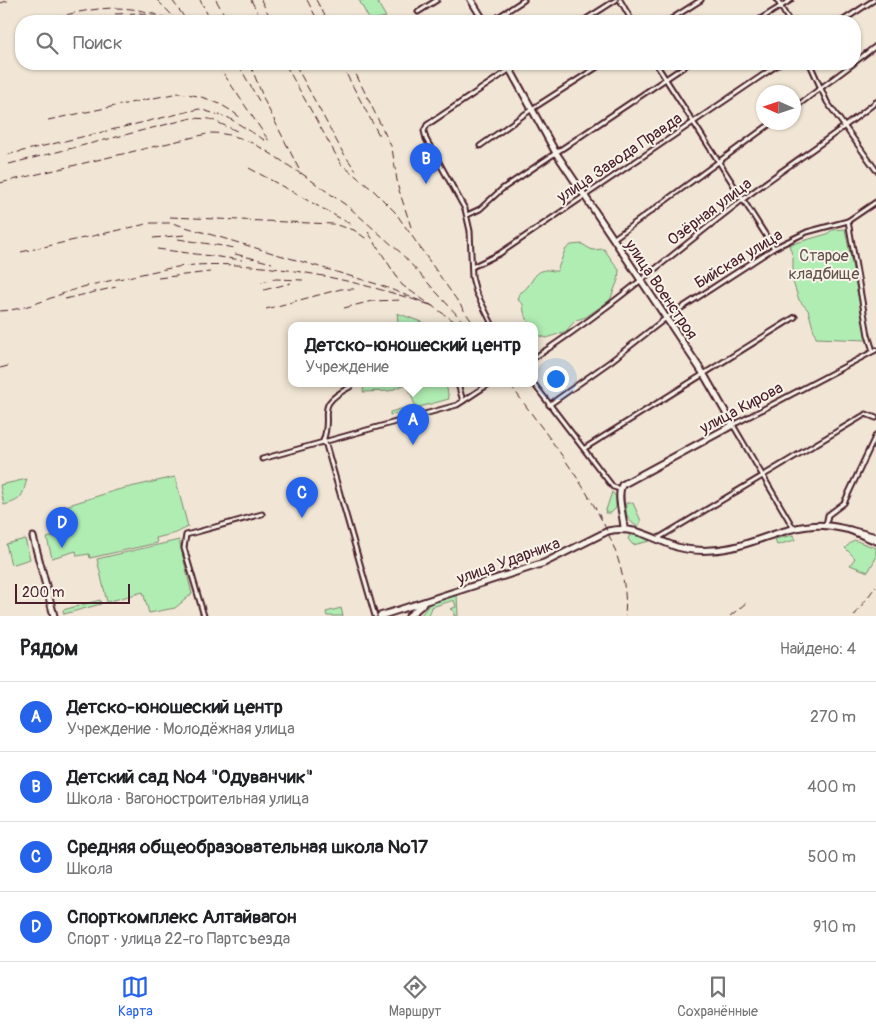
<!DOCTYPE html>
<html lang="ru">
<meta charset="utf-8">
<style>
body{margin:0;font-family:Pangolin,sans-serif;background:#f6f6f6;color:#202124}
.compass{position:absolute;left:756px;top:85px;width:45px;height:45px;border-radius:50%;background:#fff;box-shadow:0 1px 4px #0004;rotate:273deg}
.scale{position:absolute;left:15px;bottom:12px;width:115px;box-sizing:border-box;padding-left:5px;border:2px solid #4a1f2b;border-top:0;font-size:14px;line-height:18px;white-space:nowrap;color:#4a1f2b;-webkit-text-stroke:4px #f7f3e8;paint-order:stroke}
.you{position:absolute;left:555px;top:378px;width:18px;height:18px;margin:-12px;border:4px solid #fff;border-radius:50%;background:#1a73e8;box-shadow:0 0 0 8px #1a73e833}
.badge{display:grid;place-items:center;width:32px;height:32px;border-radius:50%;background:#2563eb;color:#fff;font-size:16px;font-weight:700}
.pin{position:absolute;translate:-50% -41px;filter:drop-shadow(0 1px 2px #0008)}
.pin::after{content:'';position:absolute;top:26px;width:18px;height:15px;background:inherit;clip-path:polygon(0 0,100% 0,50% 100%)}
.popup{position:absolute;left:288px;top:322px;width:250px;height:65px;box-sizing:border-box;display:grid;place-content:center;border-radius:10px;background:#fff;filter:drop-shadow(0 1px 4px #0005);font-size:16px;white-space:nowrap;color:#757577}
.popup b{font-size:19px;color:#202124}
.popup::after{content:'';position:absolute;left:50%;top:100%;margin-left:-10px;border:10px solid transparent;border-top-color:#fff}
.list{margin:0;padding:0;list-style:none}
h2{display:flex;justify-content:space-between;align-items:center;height:65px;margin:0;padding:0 20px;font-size:21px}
h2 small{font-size:16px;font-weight:400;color:#757577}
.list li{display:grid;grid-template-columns:32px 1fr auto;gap:15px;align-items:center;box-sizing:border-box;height:70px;padding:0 20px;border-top:1px solid #e0e0e0}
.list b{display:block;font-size:19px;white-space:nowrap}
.list p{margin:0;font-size:16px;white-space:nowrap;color:#757577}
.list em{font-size:16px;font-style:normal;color:#757577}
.icon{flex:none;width:28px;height:28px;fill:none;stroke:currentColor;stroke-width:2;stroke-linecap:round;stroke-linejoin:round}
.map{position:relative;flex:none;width:876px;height:616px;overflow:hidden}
.search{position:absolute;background:#fff;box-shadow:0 1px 4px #0004;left:15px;right:15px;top:15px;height:55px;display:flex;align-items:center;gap:12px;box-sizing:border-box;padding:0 18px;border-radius:20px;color:#757577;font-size:19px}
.sheet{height:345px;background:#fff}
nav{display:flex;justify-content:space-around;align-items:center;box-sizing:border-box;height:70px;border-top:1px solid #e0e0e0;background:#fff;font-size:14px;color:#757577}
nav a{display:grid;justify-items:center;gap:2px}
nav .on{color:#2563eb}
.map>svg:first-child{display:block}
</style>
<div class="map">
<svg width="876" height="616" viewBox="0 0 876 616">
<rect width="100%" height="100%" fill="#f1e6d5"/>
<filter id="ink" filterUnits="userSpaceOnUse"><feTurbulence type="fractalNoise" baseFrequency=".02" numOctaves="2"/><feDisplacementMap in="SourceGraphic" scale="10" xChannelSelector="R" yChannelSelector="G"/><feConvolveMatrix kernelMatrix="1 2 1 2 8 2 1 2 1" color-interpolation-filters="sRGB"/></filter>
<g filter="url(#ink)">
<!-- green -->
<g fill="#b0edb3" stroke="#7d866f">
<path d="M359 0H376L386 17 370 21Z"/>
<path d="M845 229 867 340 816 338 808 310 799 300 793 282V257L789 245 827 234 832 230Z"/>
<path d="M582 244 592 250 604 249 619 270 618 280 610 300 586 317 576 320 566 331 547 338 534 334V326H530L524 312 523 304 518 300 520 293C532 287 532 272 545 270 549 269 553 272 557 271L565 250 571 245Z"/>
<path d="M397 313 424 323 425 326H394L398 321Z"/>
<path d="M364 384H406L389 391 363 392Z"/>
<path d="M407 384H446L449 399 390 415V412L415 405Z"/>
<path d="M175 477 188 527 176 533 156 538 157 543 90 558 89 554 77 556 76 551 52 558 47 538 65 533 59 508 117 490Z"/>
<path d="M27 479C22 496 23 500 4 505L0 485Z"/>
<path d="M612 492 616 497V508L611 513H605Z"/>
<path d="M626 503H633L641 521 638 527C628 521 625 515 626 503Z"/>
<path d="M630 534 638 535 650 541 633 545 628 539Z"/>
<path d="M793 535 795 540 777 545 775 539Z"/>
<path d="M25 539 30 559 11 565 6 544Z"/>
<path d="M179 540 192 594 175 608 149 613 143 592 107 602 97 559Z"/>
<path d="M854 540 876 548V558L868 572 850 565 855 558 845 548Z"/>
<path d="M457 595 458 616H454V611L450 609 456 607 454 600 432 607 429 616 421 615 431 602Z"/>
<path d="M100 600 101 604 64 614 63 610Z"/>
<path d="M341 608 343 616H327L326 612Z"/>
</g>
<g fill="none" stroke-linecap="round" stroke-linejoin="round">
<defs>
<g id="street">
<path d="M620 0 632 21"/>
<path d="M777 0 789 21"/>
<path d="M418 12 437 0"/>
<path d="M492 21 524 0"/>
<path d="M583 21 616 0"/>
<path d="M668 21 701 0"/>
<path d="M757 21 791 0"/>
<path d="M842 21 874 0"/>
<path d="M855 62 876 46"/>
<path d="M656 64 774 248"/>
<path d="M810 64 827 102 876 170"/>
<path d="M794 108 853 64"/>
<path d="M480 146 532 109 602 64"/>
<path d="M467 215 480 209 502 189 688 64"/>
<path d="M848 221 868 335 873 351"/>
<path d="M613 239 773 122"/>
<path d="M472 267 499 254 779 64"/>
<path d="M493 326 476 292 472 277 470 231 465 209 426 139 424 131 427 125 518 64"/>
<path d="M534 358C607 311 672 254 741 201 785 167 832 138 876 102"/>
<path d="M458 384 463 401"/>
<path d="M534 384 613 487 620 489"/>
<path d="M350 387C312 407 334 412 323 441L326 445 375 616"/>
<path d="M549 405 611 361 666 318 774 248 807 232 848 221 876 202"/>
<path d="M585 448 795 317"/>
<path d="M262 459 457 405 489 384"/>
<path d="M826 525 828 515 844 503 876 435"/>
<path d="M794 529 733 425 876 350"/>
<path d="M657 539 866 414 876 418"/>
<path d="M204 616 184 548 186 535 262 514"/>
</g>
<g id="secondary">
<path d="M471 0 484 21"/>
<path d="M507 64 556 153 703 373 733 425 622 485C616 496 624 517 624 529"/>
<path d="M33 537 54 616"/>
<path d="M876 537 850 530 876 541"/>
<path d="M380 616 544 563 608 531C635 525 653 539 677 547 688 550 701 551 712 550 746 549 776 529 809 526 823 524 836 527 850 530"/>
<path d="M409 616 423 604"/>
</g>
</defs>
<!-- street casing -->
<use href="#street" stroke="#4a1f2b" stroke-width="7"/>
<!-- secondary casing -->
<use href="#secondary" stroke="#4a1f2b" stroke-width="9"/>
<!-- street -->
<use href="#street" stroke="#f7f3e8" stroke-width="3"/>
<!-- secondary -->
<use href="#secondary" stroke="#f7f3e8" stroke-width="5"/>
<!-- rail -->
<g stroke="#4a1f2b" stroke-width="1" stroke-dasharray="8 4" stroke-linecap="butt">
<path d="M157 0 178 21"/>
<path d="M172 0 187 21"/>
<path d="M200 0 211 21"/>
<path d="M216 0 228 21"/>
<path d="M251 0 262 21"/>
<path d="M261 0 272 21"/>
<path d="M307 0 318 21"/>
<path d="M316 0 328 21"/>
<path d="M0 3 11 0"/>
<path d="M115 14 140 13 157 17"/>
<path d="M44 21C87 8 131 0 170 21"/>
<path d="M217 64 269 141"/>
<path d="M238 64 259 101"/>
<path d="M250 64 265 102 301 173 350 208 400 252 467 326"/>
<path d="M285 64 341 164 374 191 395 212 475 326"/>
<path d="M295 64 342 151 356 171"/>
<path d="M341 64 380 137"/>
<path d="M351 64 392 148 398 187 411 227"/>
<path d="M48 120 178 93C203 95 223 103 242 119"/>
<path d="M6 155 199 109 229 118 266 141"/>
<path d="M9 164 192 118 210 119 239 132"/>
<path d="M249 168 354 226"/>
<path d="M0 183 211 133C247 133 272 155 301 174"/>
<path d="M170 217 333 224 354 230 368 240"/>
<path d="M368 232 402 285 461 326"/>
<path d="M153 238 185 235"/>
<path d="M178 239 235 248"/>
<path d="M157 249 242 260"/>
<path d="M235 254 272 263"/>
<path d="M158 278 210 272"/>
<path d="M261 282 275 279 303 280"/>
<path d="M264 290 291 283"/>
<path d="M65 299 116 287"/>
<path d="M344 308 372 301 402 300"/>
<path d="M266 309 341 289H354"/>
<path d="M0 311C26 310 51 297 76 289 88 285 101 283 113 280 140 275 167 267 195 265 272 261 361 281 433 306L380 285 172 223H151L21 252"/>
<path d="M0 368 8 366"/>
<path d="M510 384C554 447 633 536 625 616"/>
<path d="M730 616 746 603"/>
<path d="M854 616 876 586"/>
</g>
</g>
</g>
<g text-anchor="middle" stroke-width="4" stroke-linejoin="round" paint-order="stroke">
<!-- street labels -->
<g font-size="16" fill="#4a1f2b" stroke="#f7f3e8">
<text transform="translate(619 157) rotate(-34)" y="6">улица Завода Правда</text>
<text transform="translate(709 211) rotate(-37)" y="6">Озёрная улица</text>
<text transform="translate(738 258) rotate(-31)" y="6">Бийская улица</text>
<text transform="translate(662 289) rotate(56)" y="6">улица Военстроя</text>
<text transform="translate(741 407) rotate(-28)" y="6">улица Кирова</text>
<text transform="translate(508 560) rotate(-20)" y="6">улица Ударника</text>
</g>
<!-- park labels -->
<g font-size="16" fill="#64524d" stroke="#f7f3e8">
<text x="824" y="261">Старое<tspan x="824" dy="18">кладбище</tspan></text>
</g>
</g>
</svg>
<svg class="compass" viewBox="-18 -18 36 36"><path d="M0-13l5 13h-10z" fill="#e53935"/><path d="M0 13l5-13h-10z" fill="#757577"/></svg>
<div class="scale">200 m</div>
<div class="you"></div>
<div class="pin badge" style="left:413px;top:445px">A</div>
<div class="popup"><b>Детско-юношеский центр</b>Учреждение</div>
<div class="pin badge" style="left:426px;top:184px">B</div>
<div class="pin badge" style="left:302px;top:518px">C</div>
<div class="pin badge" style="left:62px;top:548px">D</div>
<div class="search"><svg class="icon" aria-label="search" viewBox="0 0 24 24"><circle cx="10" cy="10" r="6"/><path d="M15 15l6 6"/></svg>Поиск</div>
</div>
<section class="sheet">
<h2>Рядом<small>Найдено: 4</small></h2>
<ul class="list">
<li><span class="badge">A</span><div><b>Детско-юношеский центр</b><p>Учреждение · Молодёжная улица</p></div><em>270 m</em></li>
<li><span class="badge">B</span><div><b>Детский сад №4 &quot;Одуванчик&quot;</b><p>Школа · Вагоностроительная улица</p></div><em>400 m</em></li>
<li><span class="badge">C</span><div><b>Средняя общеобразовательная школа №17</b><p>Школа</p></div><em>500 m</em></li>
<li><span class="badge">D</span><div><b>Спорткомплекс Алтайвагон</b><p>Спорт · улица 22-го Партсъезда</p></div><em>910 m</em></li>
</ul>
</section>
<nav>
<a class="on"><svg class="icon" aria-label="map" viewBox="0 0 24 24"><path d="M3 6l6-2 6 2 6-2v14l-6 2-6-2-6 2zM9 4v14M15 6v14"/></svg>Карта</a>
<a><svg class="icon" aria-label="directions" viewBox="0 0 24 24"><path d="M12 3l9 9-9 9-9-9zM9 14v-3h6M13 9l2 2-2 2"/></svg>Маршрут</a>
<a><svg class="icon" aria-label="saved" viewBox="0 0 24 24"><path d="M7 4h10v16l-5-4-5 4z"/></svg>Сохранённые</a>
</nav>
